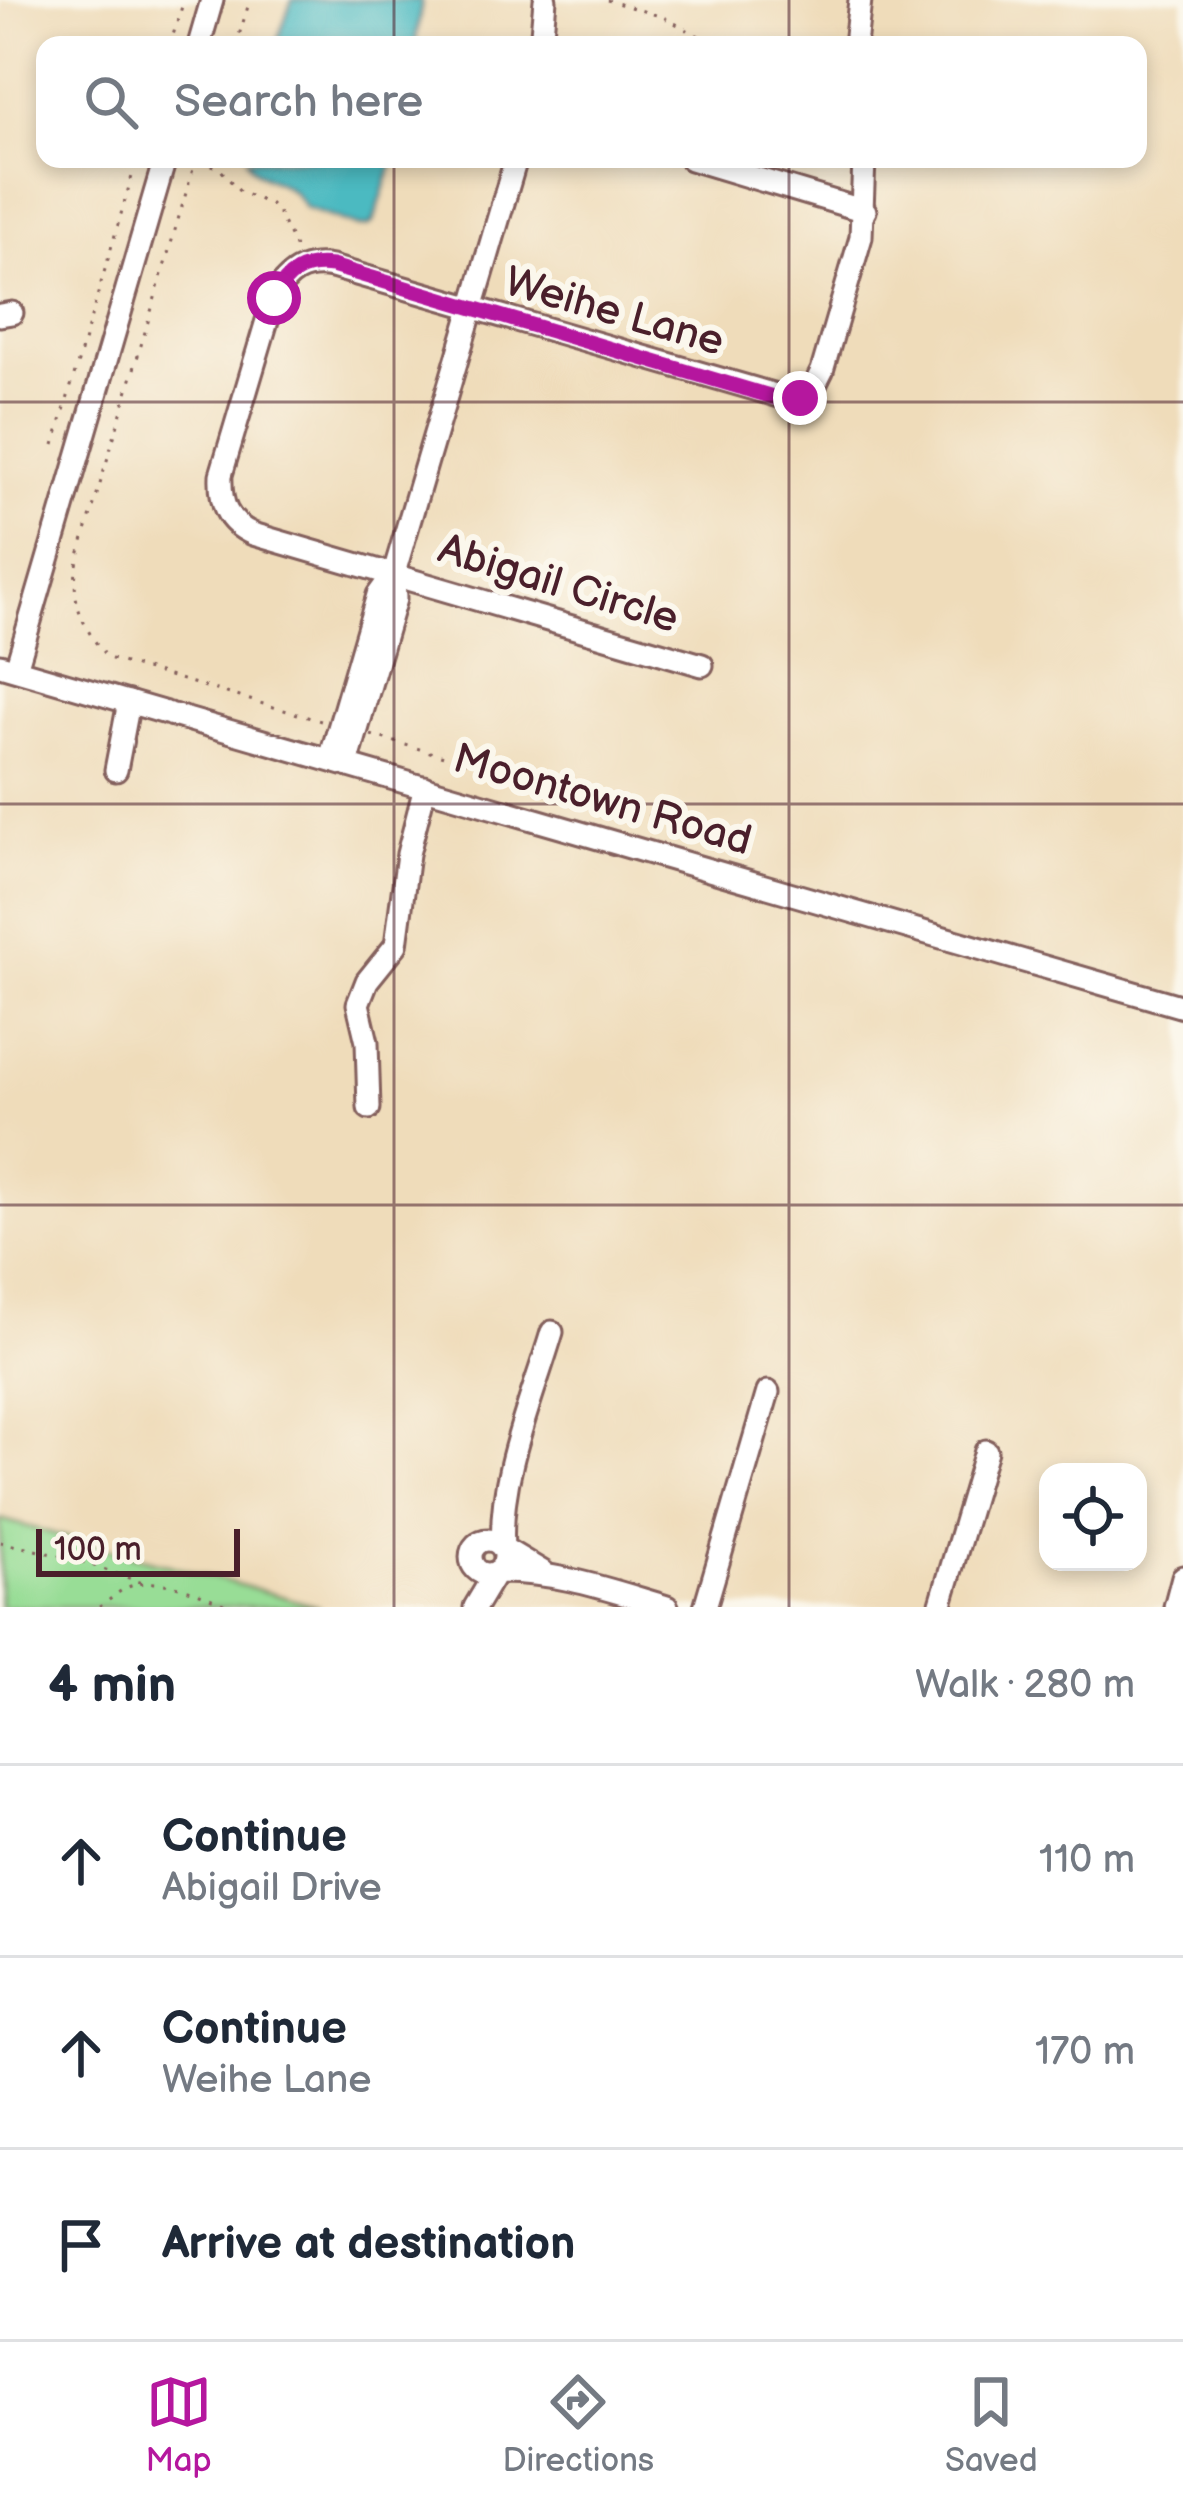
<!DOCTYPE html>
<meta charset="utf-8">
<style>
body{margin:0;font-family:"Balsamiq Sans",sans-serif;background:#f2f2f3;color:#1f2937}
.controls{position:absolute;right:36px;bottom:36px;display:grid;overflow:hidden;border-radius:24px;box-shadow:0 6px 18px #0003}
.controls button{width:108px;height:108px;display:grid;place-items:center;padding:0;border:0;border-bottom:3px solid #e0e1e3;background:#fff;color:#1f2937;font:60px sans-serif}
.scale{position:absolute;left:36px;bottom:30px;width:204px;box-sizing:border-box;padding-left:12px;border:6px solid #4a1f2b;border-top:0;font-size:33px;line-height:42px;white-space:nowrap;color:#4a1f2b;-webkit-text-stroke:9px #fbf7ec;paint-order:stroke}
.stop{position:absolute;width:36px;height:36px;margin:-27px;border:9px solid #b5179e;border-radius:50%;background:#fff}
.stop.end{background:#b5179e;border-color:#fff;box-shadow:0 3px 12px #0008}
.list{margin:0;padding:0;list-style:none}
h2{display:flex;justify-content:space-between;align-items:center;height:156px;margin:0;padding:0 48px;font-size:51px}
h2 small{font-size:39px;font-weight:400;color:#747a83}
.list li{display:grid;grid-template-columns:78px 1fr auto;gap:36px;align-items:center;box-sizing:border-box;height:192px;padding:0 48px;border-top:3px solid #e0e1e3}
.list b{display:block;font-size:45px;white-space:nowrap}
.list p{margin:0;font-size:39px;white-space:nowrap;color:#747a83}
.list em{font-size:39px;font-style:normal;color:#747a83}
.icon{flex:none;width:66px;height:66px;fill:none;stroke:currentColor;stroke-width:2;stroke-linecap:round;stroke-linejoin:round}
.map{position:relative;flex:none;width:1183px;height:1607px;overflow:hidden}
.search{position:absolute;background:#fff;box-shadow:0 6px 18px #0003;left:36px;right:36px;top:36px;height:132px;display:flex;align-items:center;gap:30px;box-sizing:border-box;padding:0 42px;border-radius:24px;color:#747a83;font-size:45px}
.sheet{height:732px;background:#fff}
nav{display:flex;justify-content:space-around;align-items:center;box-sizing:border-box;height:168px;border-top:3px solid #e0e1e3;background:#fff;font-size:33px;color:#747a83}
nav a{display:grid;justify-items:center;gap:6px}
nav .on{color:#b5179e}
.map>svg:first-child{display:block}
</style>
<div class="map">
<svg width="1183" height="1607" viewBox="0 0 1183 1607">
<rect width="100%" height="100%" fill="#fbf7ec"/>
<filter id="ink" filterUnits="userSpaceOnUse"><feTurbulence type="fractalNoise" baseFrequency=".00833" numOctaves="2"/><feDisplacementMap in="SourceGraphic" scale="24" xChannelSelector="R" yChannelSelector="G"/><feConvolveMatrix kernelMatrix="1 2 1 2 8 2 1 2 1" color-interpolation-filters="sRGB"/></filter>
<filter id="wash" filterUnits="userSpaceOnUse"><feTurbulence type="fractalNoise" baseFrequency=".004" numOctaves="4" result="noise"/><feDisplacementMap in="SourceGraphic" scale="48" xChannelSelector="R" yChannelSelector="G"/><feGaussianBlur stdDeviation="2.7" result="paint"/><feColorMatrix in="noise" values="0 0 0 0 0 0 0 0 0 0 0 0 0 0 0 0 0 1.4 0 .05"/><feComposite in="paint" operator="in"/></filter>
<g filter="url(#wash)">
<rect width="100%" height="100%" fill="#efdcba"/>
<!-- green -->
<path fill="#98dd96" stroke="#717e60" stroke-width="3" d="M0 1519 320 1607H0Z"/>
<!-- water -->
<g fill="#4bbac1" stroke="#4a6c76" stroke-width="3">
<path d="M292 0H422L415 45H276Z"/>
<path d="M247 159H394L374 221 369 226 359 227 305 208C286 174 258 185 247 159Z"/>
</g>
</g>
<g filter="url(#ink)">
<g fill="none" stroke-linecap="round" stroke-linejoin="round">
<defs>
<g id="minor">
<path d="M199 45 212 0"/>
<path d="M541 45 545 0"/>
<path d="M855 45 860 0"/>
<path d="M691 159 865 211"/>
<path d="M0 315 12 313"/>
<path d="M394 573 516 159"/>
<path d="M0 665 1183 1007"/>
<path d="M702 665 253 534C226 522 220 503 221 475L274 297C287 273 304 262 332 267L793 400 812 391 822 371 861 237 864 159"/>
<path d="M16 669 165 159"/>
<path d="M330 759 378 595 394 573 395 599 347 764"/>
<path d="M116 770 129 702"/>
<path d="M369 1108 367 1042 358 1004 367 981 396 945 408 854 425 787"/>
<circle cx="488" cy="1557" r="17"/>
<path d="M543 1572 503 1548C498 1477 532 1400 552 1332"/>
<path d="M475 1607 496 1572C558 1571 609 1590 667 1607"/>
<path d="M705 1607 768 1392"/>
<path d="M940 1607 986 1451"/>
<path d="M1175 1607 1183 1577"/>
</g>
</defs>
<!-- minor casing -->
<use href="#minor" stroke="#84615d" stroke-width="27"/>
<!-- path -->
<g stroke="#84615d" stroke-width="3" stroke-dasharray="3 9" stroke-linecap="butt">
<path d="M607 0 663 17 716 45"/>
<path d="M170 45 184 0"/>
<path d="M236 45 250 0"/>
<path d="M196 159 80 552C68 595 79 624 108 658L321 721"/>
<path d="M201 159 221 170 240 192 270 204 278 212 298 253"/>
<path d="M54 445 137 159"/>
<path d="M371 735 707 832"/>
<path d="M0 1542 74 1559 143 1583"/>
<path d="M99 1607C108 1602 115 1594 124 1589 155 1572 201 1594 230 1607"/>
</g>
<!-- minor -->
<use href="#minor" stroke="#fff" stroke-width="21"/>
</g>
</g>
<g fill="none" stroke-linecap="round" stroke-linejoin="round" filter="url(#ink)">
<!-- route -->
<path stroke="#b5179e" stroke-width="15" d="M274 298C287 273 304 262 332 266L783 400 800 398"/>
</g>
<!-- grid -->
<path fill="none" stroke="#4a1f2b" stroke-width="3" stroke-opacity="0.55" d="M394 0V45M789 0V45M394 159V1607M789 159V1607M0 402H1183M0 804H1183M0 1205H1183"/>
<g text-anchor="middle" stroke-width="12" stroke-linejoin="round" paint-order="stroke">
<!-- street labels -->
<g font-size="42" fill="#4a1f2b" stroke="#fbf7ec">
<text transform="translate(615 310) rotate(16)" y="15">Weihe Lane</text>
<text transform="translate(559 582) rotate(17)" y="15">Abigail Circle</text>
<text transform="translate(603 798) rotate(16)" y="15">Moontown Road</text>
</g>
</g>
</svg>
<div class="controls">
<button><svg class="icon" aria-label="locate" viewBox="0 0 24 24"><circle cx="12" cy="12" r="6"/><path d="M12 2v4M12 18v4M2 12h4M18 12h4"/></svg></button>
</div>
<div class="scale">100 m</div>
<div class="stop" style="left:274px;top:298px"></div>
<div class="stop end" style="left:800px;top:398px"></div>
<div class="search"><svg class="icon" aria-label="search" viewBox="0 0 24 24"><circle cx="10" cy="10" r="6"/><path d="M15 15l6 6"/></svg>Search here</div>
</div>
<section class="sheet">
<h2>4 min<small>Walk · 280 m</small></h2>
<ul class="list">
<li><svg class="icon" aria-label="ahead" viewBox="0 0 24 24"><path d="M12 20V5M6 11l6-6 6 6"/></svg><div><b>Continue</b><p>Abigail Drive</p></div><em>110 m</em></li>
<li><svg class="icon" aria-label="ahead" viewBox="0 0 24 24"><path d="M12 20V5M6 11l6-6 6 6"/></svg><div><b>Continue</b><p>Weihe Lane</p></div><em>170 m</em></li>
<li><svg class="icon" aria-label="arrive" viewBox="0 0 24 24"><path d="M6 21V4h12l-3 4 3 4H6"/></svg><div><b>Arrive at destination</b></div></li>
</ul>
</section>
<nav>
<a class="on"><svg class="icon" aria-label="map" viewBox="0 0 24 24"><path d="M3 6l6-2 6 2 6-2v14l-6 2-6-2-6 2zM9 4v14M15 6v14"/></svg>Map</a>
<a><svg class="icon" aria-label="directions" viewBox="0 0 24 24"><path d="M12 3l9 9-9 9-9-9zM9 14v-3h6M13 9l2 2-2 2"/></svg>Directions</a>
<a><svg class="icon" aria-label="saved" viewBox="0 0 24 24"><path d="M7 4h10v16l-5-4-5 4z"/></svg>Saved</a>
</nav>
